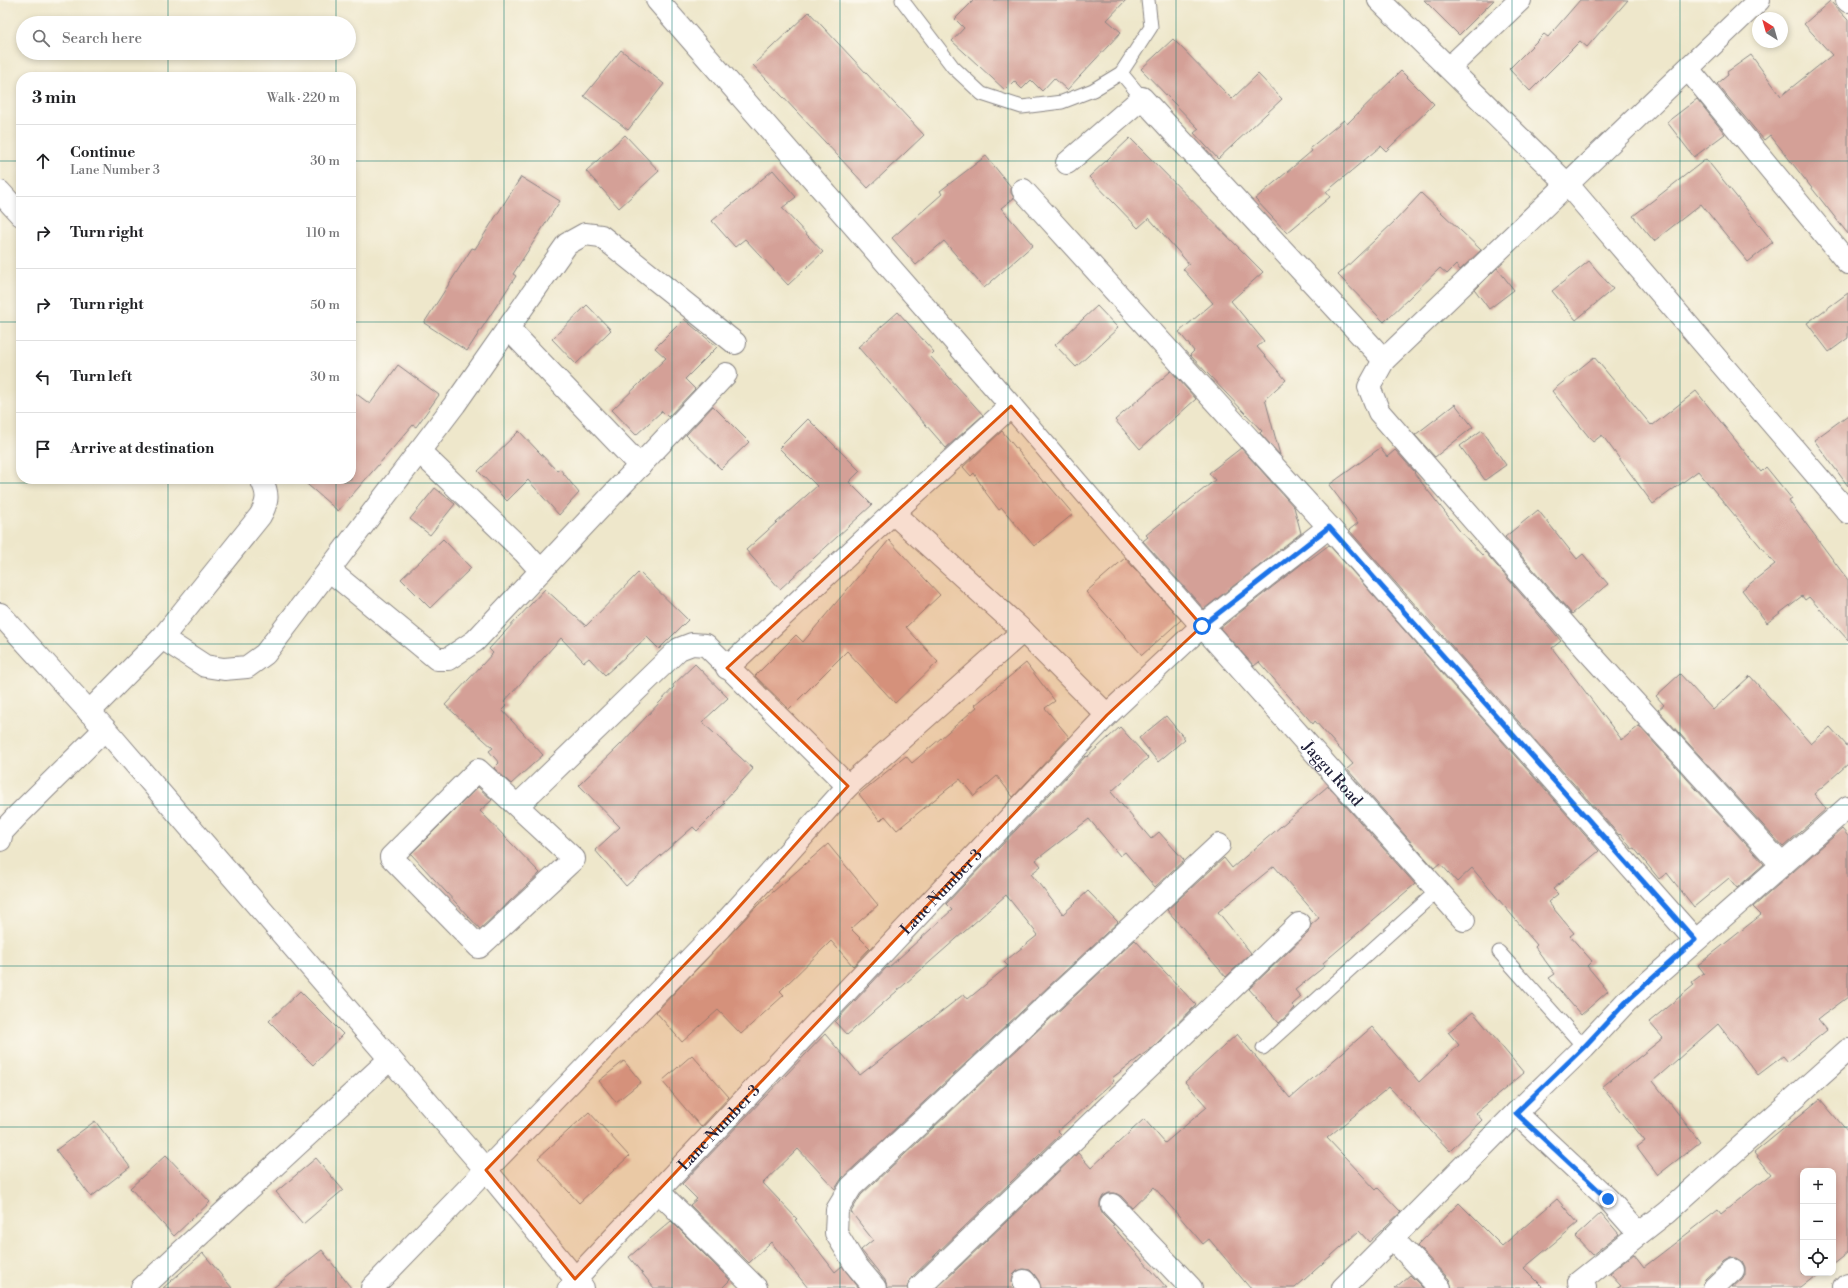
<!DOCTYPE html>
<meta charset="utf-8">
<style>
body{margin:0;font-family:"Libre Bodoni",serif;background:#f2f2f2;color:#202124}
.controls{position:absolute;right:12px;bottom:12px;display:grid;overflow:hidden;border-radius:8px;box-shadow:0 2px 6px #0003}
.controls button{width:36px;height:36px;display:grid;place-items:center;padding:0;border:0;border-bottom:1px solid #e0e0e0;background:#fff;color:#202124;font:20px sans-serif}
.compass{position:absolute;left:1752px;top:12px;width:36px;height:36px;border-radius:50%;background:#fff;box-shadow:0 2px 6px #0003;rotate:323deg}
.stop{position:absolute;width:12px;height:12px;margin:-9px;border:3px solid #1a73e8;border-radius:50%;background:#fff}
.stop.end{background:#1a73e8;border-color:#fff;box-shadow:0 1px 4px #0008}
.list{margin:0;padding:0;list-style:none}
h2{display:flex;justify-content:space-between;align-items:center;height:52px;margin:0;padding:0 16px;font-size:17px}
h2 small{font-size:13px;font-weight:400;color:#757577}
.list li{display:grid;grid-template-columns:26px 1fr auto;gap:12px;align-items:center;box-sizing:border-box;height:72px;padding:0 16px;border-top:1px solid #e0e0e0}
.list b{display:block;font-size:15px;white-space:nowrap}
.list p{margin:0;font-size:13px;white-space:nowrap;color:#757577}
.list em{font-size:13px;font-style:normal;color:#757577}
.icon{flex:none;width:22px;height:22px;fill:none;stroke:currentColor;stroke-width:2;stroke-linecap:round;stroke-linejoin:round}
.map{position:relative;flex:none;width:1848px;height:1288px;overflow:hidden}
.search{position:absolute;background:#fff;box-shadow:0 2px 6px #0003;left:16px;top:16px;width:340px;height:44px;display:flex;align-items:center;gap:10px;box-sizing:border-box;padding:0 14px;border-radius:22px;color:#757577;font-size:15px}
.panel{position:absolute;background:#fff;box-shadow:0 2px 6px #0003;left:16px;top:72px;width:340px;height:412px;border-radius:16px}
.map>svg:first-child{display:block}
</style>
<div class="map">
<svg width="1848" height="1288" viewBox="0 0 1848 1288">
<rect width="100%" height="100%" fill="#fbf7ec"/>
<filter id="ink" filterUnits="userSpaceOnUse"><feTurbulence type="fractalNoise" baseFrequency=".025" numOctaves="2"/><feDisplacementMap in="SourceGraphic" scale="8" xChannelSelector="R" yChannelSelector="G"/><feConvolveMatrix kernelMatrix="1 2 1 2 8 2 1 2 1" color-interpolation-filters="sRGB"/></filter>
<filter id="wash" filterUnits="userSpaceOnUse"><feTurbulence type="fractalNoise" baseFrequency=".012" numOctaves="4" result="noise"/><feDisplacementMap in="SourceGraphic" scale="16" xChannelSelector="R" yChannelSelector="G"/><feGaussianBlur stdDeviation="0.9" result="paint"/><feColorMatrix in="noise" values="0 0 0 0 0 0 0 0 0 0 0 0 0 0 0 0 0 1.4 0 .05"/><feComposite in="paint" operator="in"/></filter>
<g filter="url(#wash)">
<rect width="100%" height="100%" fill="#eee7cb"/>
<g id="blocks">
<!-- building -->
<g fill="#d4a097">
<path d="M974 0H1126L1107 20 1121 32 1067 90 1054 78 1042 91 1031 80 1022 89 1014 81 1005 90 952 41 964 28 955 19Z"/>
<path d="M1424 0H1494L1459 35Z"/>
<path d="M1580 0H1628L1587 47 1580 41 1530 91 1509 69 1544 34 1548 37Z"/>
<path d="M1830 1 1848 20V234L1770 135 1764 140 1717 84 1728 75 1727 72 1751 55 1781 96 1832 55 1804 24Z"/>
<path d="M809 12 924 135 868 188 753 65Z"/>
<path d="M1173 39 1232 99 1258 74 1282 99 1218 159 1194 133 1199 129 1141 69Z"/>
<path d="M621 50 664 84 628 130 584 96Z"/>
<path d="M1401 71 1434 104 1386 151 1381 146 1326 192 1330 197 1287 233 1255 199 1312 151 1310 148 1344 120 1347 124Z"/>
<path d="M1697 99 1725 134 1694 157 1667 122Z"/>
<path d="M625 135 659 171 619 208 586 171Z"/>
<path d="M1130 138 1263 272 1231 301 1264 341 1257 347 1286 380 1265 399 1280 455 1260 433 1262 431 1190 355 1194 351 1179 332 1213 303 1183 269 1189 264 1149 218 1138 228 1089 177Z"/>
<path d="M986 156 1011 187V193L1014 198 1001 208 1033 245 984 288 944 241 916 265 892 238 942 194 940 191Z"/>
<path d="M1706 159 1773 242 1748 262 1701 204 1654 241 1633 216Z"/>
<path d="M773 170 796 197 782 208 823 252 788 285 745 239 735 247 712 221Z"/>
<path d="M521 177 560 201 513 274 516 276 467 351 424 323 472 248 475 249Z"/>
<path d="M1421 193 1481 250 1460 270 1456 265 1447 274 1440 268 1384 322 1338 275 1395 221Z"/>
<path d="M1589 261 1613 289 1576 320 1552 291Z"/>
<path d="M1497 268 1514 290 1489 309 1475 290Z"/>
<path d="M1848 293V338L1829 352 1807 323Z"/>
<path d="M587 305 611 330 576 364 552 339Z"/>
<path d="M1097 306 1118 328 1076 367 1055 345Z"/>
<path d="M898 312 934 352 930 356 983 415 946 448 858 347Z"/>
<path d="M684 319 717 347 685 379 695 389 668 417 662 411 636 435 612 410 666 358 655 348Z"/>
<path d="M1594 357 1651 425 1652 424 1653 425 1696 391 1761 472 1766 467 1792 499 1789 501 1848 580V640L1809 597 1805 600 1802 596 1767 623 1742 590 1775 564 1698 471 1653 504 1602 435 1593 442 1552 391Z"/>
<path d="M398 365 439 395 416 427 413 425 338 511 301 479H351V390L370 404Z"/>
<path d="M1171 371 1196 399 1140 449 1115 420Z"/>
<path d="M1455 404 1473 427 1435 457 1415 435Z"/>
<path d="M713 406 749 442 721 469 686 435Z"/>
<path d="M1848 415V486L1814 440Z"/>
<path d="M808 419 860 471 849 482 872 505 780 589 746 550 817 486 779 448Z"/>
<path d="M1482 430 1506 465 1485 480 1460 446Z"/>
<path d="M519 431 557 471 560 469 579 493 559 515 528 480 507 501 478 471Z"/>
<path d="M1002 431 1044 483 1046 482 1073 514 1034 546 1002 508 999 510 986 493 974 473 971 476 963 467Z"/>
<path d="M1241 448 1294 507 1301 533 1204 609 1143 541 1148 537 1146 535 1215 480 1209 473Z"/>
<path d="M1380 448 1387 457 1395 450 1415 472 1414 473 1459 530 1482 555 1485 552 1552 630 1561 641 1552 648 1622 740 1639 726 1764 864 1737 888 1729 878 1694 907 1667 873 1659 879 1634 848 1632 849 1620 834 1619 835 1349 530 1358 523 1329 485Z"/>
<path d="M435 488 455 504 430 535 410 519Z"/>
<path d="M1538 510 1577 559 1583 554 1608 584 1572 614 1505 537Z"/>
<path d="M443 539 471 568 430 608 401 579Z"/>
<path d="M889 540 940 595 906 627 938 662 895 703 847 651 789 709 755 676 796 635 803 642Z"/>
<path d="M1329 545 1599 851 1553 889 1558 894 1548 902 1574 933 1570 936 1592 961 1587 966 1608 991 1581 1015 1549 978 1555 974 1535 947 1537 945 1472 868 1457 882 1440 863 1434 868 1347 769 1353 764 1315 721 1313 724 1259 662 1254 666 1220 628 1308 559 1309 560Z"/>
<path d="M1125 558 1181 620 1142 655 1086 592Z"/>
<path d="M639 572 688 620 659 649 647 637 605 675 589 658 584 662 561 638 504 702 507 705 502 710 543 755 511 784 494 768 499 763 489 751 493 748 445 705 493 653 489 649 545 589 586 626Z"/>
<path d="M1026 663 1055 701 1045 708 1069 737 1013 797 997 776 974 796 960 779 897 830 885 816 880 821 859 794 906 756 912 763 977 707 975 705Z"/>
<path d="M695 664 728 698 702 722 753 769 723 802 725 803 697 831 693 827 626 886 595 850 620 827 579 785 620 745 674 687 673 685Z"/>
<path d="M1680 674 1713 710 1750 676 1811 744 1830 727 1848 747V764L1814 794 1826 809 1783 847 1658 710 1664 705 1656 696Z"/>
<path d="M1166 716 1185 739 1158 762 1139 738Z"/>
<path d="M1120 727 1148 758 1111 792 1151 839 1159 832 1184 860 1155 887 1125 852 1120 856 1089 819 1036 860 1041 866 1031 874 1063 914 1088 891 1118 922 842 1178 835 1189 798 1149 763 1183 797 1219 795 1220 835 1272 842 1266 859 1288H808L771 1242 749 1263 690 1205 697 1199 682 1184 825 1034 860 1075 964 994 968 999 1008 966 1004 962 1038 935 1006 895 847 1035 835 1022 887 967 888 968 952 910 946 904 1086 756 1087 757Z"/>
<path d="M1328 786 1415 884 1323 963 1325 966 1295 990 1301 997 1292 1005 1295 1008 1279 1023 1249 989 1308 933 1311 925 1319 918 1274 866 1218 912 1251 953 1226 977 1167 910 1224 858 1232 868Z"/>
<path d="M478 787 492 800 480 811 540 873 480 929 411 854Z"/>
<path d="M1842 829 1848 836V997L1818 1019 1827 1030 1788 1062 1783 1056 1758 1075 1718 1024 1653 1081 1700 1142 1658 1175 1637 1147 1645 1141 1602 1087 1663 1038 1649 1022 1694 985 1692 982 1704 973 1698 965 1761 915 1753 907Z"/>
<path d="M828 844 878 905 851 929 870 948 853 966 831 941 780 991 784 995 741 1034 718 1010 682 1042 656 1012 758 905Z"/>
<path d="M1135 940 1196 1005 1153 1047 1112 1078 1114 1081 1058 1131 1061 1134 910 1279 907 1288H887L885 1280 861 1250 873 1240 851 1212 861 1195Z"/>
<path d="M300 991 343 1034 313 1065 269 1021Z"/>
<path d="M1473 1012 1524 1073 1476 1113 1482 1120 1450 1151 1389 1087 1327 1138 1376 1190 1378 1188 1401 1212 1369 1242 1359 1231 1295 1288H1250L1209 1239 1203 1244 1154 1187 1132 1208 1121 1196 1115 1193H1109L1103 1196 1100 1202V1208L1103 1214 1114 1225 1112 1226 1167 1288H1041L1039 1281 1034 1274 1030 1270 1023 1269 1017 1271 1013 1275 1012 1282 1014 1288H937L1078 1153 1091 1168 1144 1119 1165 1143 1207 1107 1185 1082 1237 1034 1290 1098 1372 1027 1419 1082 1459 1045 1448 1032Z"/>
<path d="M692 1055 729 1097 701 1127 662 1081Z"/>
<path d="M624 1061 641 1082 616 1102 599 1081Z"/>
<path d="M1820 1099 1848 1132V1251L1833 1263V1171H1803V1273H1820L1801 1288H1732L1742 1279 1745 1274V1267L1742 1261 1737 1258H1730L1724 1261 1705 1279 1702 1288H1616L1621 1285 1610 1273 1634 1254 1644 1267 1718 1210 1721 1214 1771 1174 1754 1153Z"/>
<path d="M589 1112 629 1156 579 1203 538 1158Z"/>
<path d="M95 1121 130 1167 91 1197 56 1150Z"/>
<path d="M166 1155 210 1202 174 1236 130 1188Z"/>
<path d="M316 1158 343 1190 303 1224 276 1192Z"/>
<path d="M1557 1199 1578 1223 1524 1268 1544 1288H1452L1449 1279 1417 1246 1459 1203 1502 1246Z"/>
<path d="M1601 1213 1619 1234 1592 1255 1575 1237Z"/>
<path d="M671 1221 730 1280 722 1288H654L629 1257Z"/>
<path d="M322 1250 351 1288H273Z"/>
<path d="M203 1253 232 1288H163Z"/>
<path d="M1410 1275 1423 1288H1395Z"/>
</g>
</g>
</g>
<g filter="url(#ink)">
<use href="#blocks" fill-opacity="0" stroke="#888483" stroke-width="1"/>
<g fill="none" stroke-linecap="round" stroke-linejoin="round">
<defs>
<g id="lane">
<path d="M902 0 953 67 982 94 1022 107 1062 102 1093 90 1121 73 1151 27 1148 0"/>
<path d="M1121 73 1142 98"/>
<path d="M1499 952 1584 1047"/>
<path d="M1263 1048 1438 890"/>
<path d="M564 1288 575 1279"/>
</g>
<g id="street">
<path id="s1" d="M657 0 1011 406 1131 546 1464 920"/>
<path d="M1379 0 1568 185 1848 512"/>
<path d="M1759 0 1384 360 1369 387 1379 412 1586 649 1782 865"/>
<path d="M1847 0 1848 1"/>
<path d="M1449 68 1520 0"/>
<path d="M1688 69 1848 263"/>
<path d="M1067 163 1142 98 1384 360"/>
<path d="M1023 190 1329 527 1695 940"/>
<path d="M0 192 21 215"/>
<path d="M508 328 640 466"/>
<path d="M419 451 524 552 541 571"/>
<path d="M893 513 1023 631 1107 715"/>
<path d="M329 570 437 659H448L475 641 726 374"/>
<path d="M0 614 105 729 486 1170 720 928 848 786 1023 631"/>
<path d="M162 638 205 666 224 669 247 667 265 654 455 404 567 244 585 234 601 236 735 343"/>
<path d="M727 668 893 513 1011 406"/>
<path d="M89 712 162 638 260 516C268 502 269 494 261 479"/>
<path d="M517 806 478 770 391 857 479 947 574 859 517 806 679 649 692 644 706 645 848 786"/>
<path d="M0 840 2 832 17 816 105 729"/>
<path d="M1516 1113 1608 1199 1639 1234 1667 1212 1848 1050"/>
<path d="M658 1191 756 1288"/>
<path d="M1112 1205 1191 1288"/>
<path d="M1392 1238 1440 1288"/>
<path id="s2" d="M575 1279 1107 715 1202 626 1329 527"/>
<path d="M1024 1281 1029 1288"/>
<path d="M142 1288 390 1059"/>
<path d="M372 1288 486 1170 583 1288"/>
<path d="M875 1288 855 1264 836 1233 837 1210 851 1187 1219 845"/>
<path d="M919 1288 1299 924"/>
<path d="M1343 1288 1516 1113 1584 1047 1626 1002 1848 807"/>
<path d="M1585 1288 1579 1282 1639 1234"/>
<path d="M1714 1288 1733 1270"/>
<path d="M1845 1288 1848 1285"/>
</g>
</defs>
<!-- lane casing -->
<use href="#lane" stroke="#888483" stroke-width="15"/>
<!-- street casing -->
<use href="#street" stroke="#888483" stroke-width="24"/>
<!-- lane -->
<use href="#lane" stroke="#fff" stroke-width="13"/>
<!-- street -->
<use href="#street" stroke="#fff" stroke-width="22"/>
</g>
</g>
<g fill="none" stroke-linecap="round" stroke-linejoin="round" filter="url(#ink)">
<!-- route -->
<path stroke="#1a73e8" stroke-width="5" d="M1202 626 1329 527 1695 940 1626 1002 1584 1047 1516 1113 1608 1199"/>
</g>
<!-- marked area -->
<path fill="#de560e" fill-opacity="0.2" stroke="#de560e" stroke-width="3" stroke-linejoin="round" d="M1011 406 1202 626 1107 715 575 1279 486 1170 720 928 848 786 727 668Z"/>
<!-- grid -->
<path fill="none" stroke="#0f766e" stroke-width="1" stroke-opacity="0.55" d="M168 0V23M336 0V23M504 0V1288M672 0V1288M840 0V1288M1008 0V1288M1176 0V1288M1344 0V1288M1512 0V1288M1680 0V1288M168 53V77M336 53V77M0 161H21M351 161H1848M0 322H21M351 322H1848M168 479V1288M336 479V1288M0 483H1848M0 644H1848M0 805H1848M0 966H1848M0 1127H1848"/>
<g text-anchor="middle" stroke-width="3.5" stroke-linejoin="round" paint-order="stroke">
<!-- street labels -->
<g font-size="16" fill="#22223b" stroke="#fbf7ec">
<text dy="6" stroke="none"><textPath href="#s1" startOffset="1027">Jaggu Road</textPath></text>
<text dy="6" stroke="none"><textPath href="#s2" startOffset="533">Lane Number 3</textPath></text>
<text dy="6" stroke="none"><textPath href="#s2" startOffset="209">Lane Number 3</textPath></text>
</g>
</g>
</svg>
<div class="controls">
<button>+</button>
<button>−</button>
<button><svg class="icon" aria-label="locate" viewBox="0 0 24 24"><circle cx="12" cy="12" r="6"/><path d="M12 2v4M12 18v4M2 12h4M18 12h4"/></svg></button>
</div>
<svg class="compass" viewBox="-18 -18 36 36"><path d="M0-13l5 13h-10z" fill="#e53935"/><path d="M0 13l5-13h-10z" fill="#757577"/></svg>
<div class="stop" style="left:1202px;top:626px"></div>
<div class="stop end" style="left:1608px;top:1199px"></div>
<div class="search"><svg class="icon" aria-label="search" viewBox="0 0 24 24"><circle cx="10" cy="10" r="6"/><path d="M15 15l6 6"/></svg>Search here</div>
<section class="panel">
<h2>3 min<small>Walk · 220 m</small></h2>
<ul class="list">
<li><svg class="icon" aria-label="ahead" viewBox="0 0 24 24"><path d="M12 20V5M6 11l6-6 6 6"/></svg><div><b>Continue</b><p>Lane Number 3</p></div><em>30 m</em></li>
<li><svg class="icon" aria-label="right" viewBox="0 0 24 24"><path d="M7 20v-9h11M14 6l5 5-5 5"/></svg><div><b>Turn right</b></div><em>110 m</em></li>
<li><svg class="icon" aria-label="right" viewBox="0 0 24 24"><path d="M7 20v-9h11M14 6l5 5-5 5"/></svg><div><b>Turn right</b></div><em>50 m</em></li>
<li><svg class="icon" aria-label="left" viewBox="0 0 24 24"><path d="M17 20v-9H6M10 6l-5 5 5 5"/></svg><div><b>Turn left</b></div><em>30 m</em></li>
<li><svg class="icon" aria-label="arrive" viewBox="0 0 24 24"><path d="M6 21V4h12l-3 4 3 4H6"/></svg><div><b>Arrive at destination</b></div></li>
</ul>
</section>
</div>
